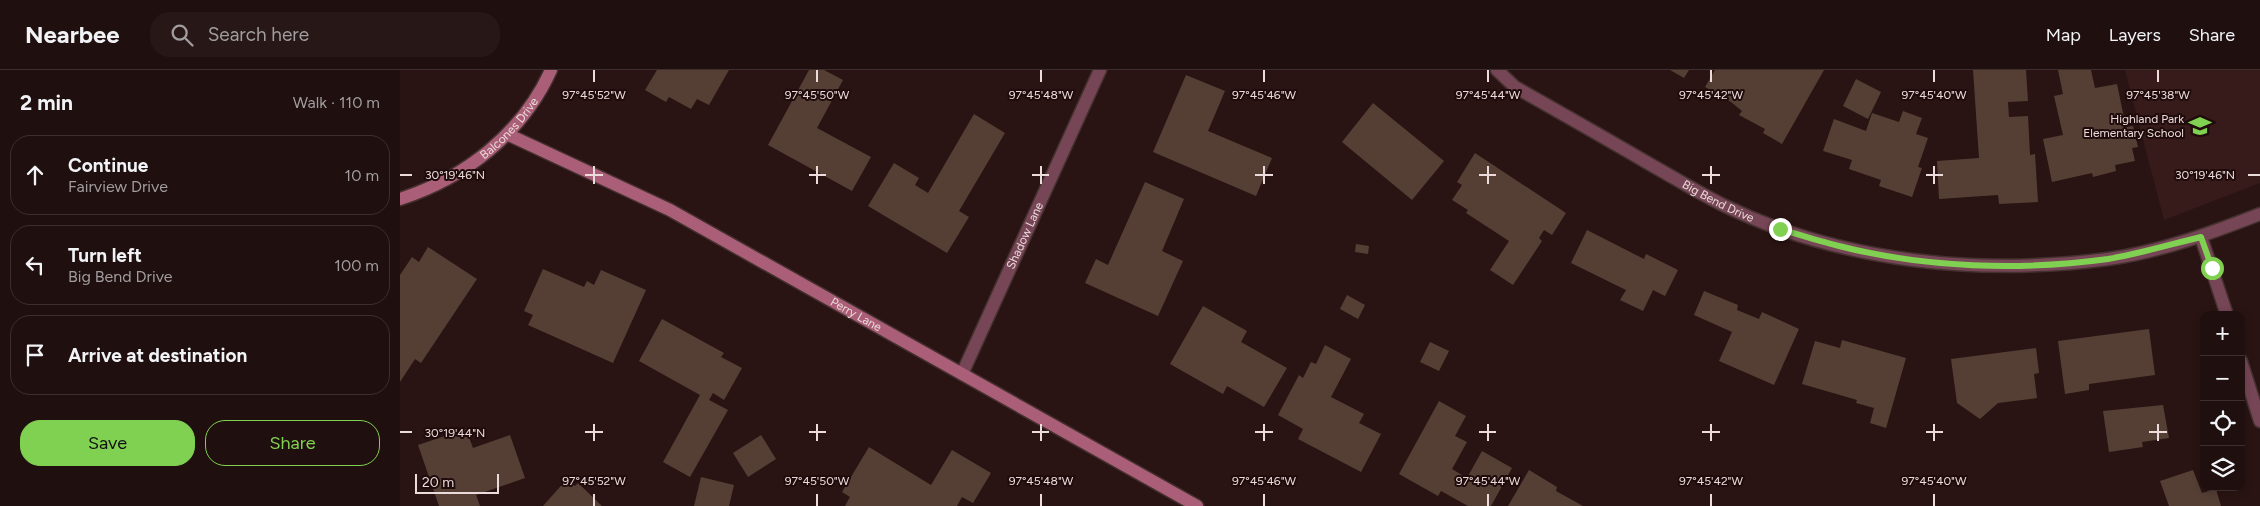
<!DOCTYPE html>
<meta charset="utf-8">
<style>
body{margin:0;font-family:Figtree,sans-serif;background:#271817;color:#f1f3f6}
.controls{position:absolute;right:15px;bottom:15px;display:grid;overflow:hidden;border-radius:10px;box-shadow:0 2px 8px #0003}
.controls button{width:45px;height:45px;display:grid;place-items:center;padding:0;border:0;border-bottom:1px solid #3c2f2e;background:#1f0f0e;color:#f1f3f6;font:25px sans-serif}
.scale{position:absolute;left:15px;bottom:12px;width:84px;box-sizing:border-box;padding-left:5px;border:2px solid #ebdbda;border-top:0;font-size:14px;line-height:18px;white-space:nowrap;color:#ebdbda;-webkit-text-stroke:4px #1f0b0b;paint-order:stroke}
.stop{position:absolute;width:15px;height:15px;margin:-11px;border:4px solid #80d051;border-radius:50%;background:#fff}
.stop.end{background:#80d051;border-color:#fff;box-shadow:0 1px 5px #0008}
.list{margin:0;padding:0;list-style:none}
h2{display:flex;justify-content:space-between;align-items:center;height:65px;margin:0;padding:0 20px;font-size:21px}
h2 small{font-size:16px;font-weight:400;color:#a19c9e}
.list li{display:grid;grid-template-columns:32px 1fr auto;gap:15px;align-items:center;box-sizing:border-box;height:80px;margin:0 10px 10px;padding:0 10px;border:1px solid #3c2f2e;border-radius:20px}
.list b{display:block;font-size:19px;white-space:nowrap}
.list p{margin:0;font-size:16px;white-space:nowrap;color:#a19c9e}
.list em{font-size:16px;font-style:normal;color:#a19c9e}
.actions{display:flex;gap:10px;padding:15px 20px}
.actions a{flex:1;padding:11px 0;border:1px solid #80d051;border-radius:20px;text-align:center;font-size:18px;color:#80d051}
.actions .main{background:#80d051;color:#111}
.icon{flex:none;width:28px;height:28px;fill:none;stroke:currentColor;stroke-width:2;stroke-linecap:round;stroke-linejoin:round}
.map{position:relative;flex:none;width:1860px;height:436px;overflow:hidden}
header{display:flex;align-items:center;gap:30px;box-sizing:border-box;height:70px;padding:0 25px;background:#1f0f0e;border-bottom:1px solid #3c2f2e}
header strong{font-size:24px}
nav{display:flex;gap:28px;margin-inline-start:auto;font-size:18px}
.search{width:350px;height:45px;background:#271817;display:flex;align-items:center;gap:12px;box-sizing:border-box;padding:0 18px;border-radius:20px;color:#a19c9e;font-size:19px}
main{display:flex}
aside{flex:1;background:#1f0f0e}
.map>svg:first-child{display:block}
</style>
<header>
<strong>Nearbee</strong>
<div class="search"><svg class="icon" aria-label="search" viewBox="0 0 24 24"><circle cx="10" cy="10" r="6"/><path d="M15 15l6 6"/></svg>Search here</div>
<nav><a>Map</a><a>Layers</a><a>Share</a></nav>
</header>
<main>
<aside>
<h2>2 min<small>Walk · 110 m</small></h2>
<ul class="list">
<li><svg class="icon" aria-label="ahead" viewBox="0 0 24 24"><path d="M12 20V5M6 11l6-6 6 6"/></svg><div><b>Continue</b><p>Fairview Drive</p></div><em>10 m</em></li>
<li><svg class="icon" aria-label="left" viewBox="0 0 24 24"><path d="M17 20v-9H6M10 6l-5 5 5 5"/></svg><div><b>Turn left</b><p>Big Bend Drive</p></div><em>100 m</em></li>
<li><svg class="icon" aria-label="arrive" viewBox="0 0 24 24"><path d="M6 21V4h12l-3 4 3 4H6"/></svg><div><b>Arrive at destination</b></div></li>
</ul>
<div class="actions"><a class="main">Save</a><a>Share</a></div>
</aside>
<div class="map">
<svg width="1860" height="436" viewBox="0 0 1860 436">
<rect width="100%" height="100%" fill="#291413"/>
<!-- built -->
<path fill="#371b1a" d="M1725 0H1860V113L1764 150Z"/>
<!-- building -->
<g fill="#553f35">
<path d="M257 0H329L309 35 297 29 291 39 269 27 266 32 245 20Z"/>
<path d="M409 0H424L443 10 417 58 471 87 452 121 368 75Z"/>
<path d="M1270 0H1289L1284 8Z"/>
<path d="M1315 0H1424L1382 74 1363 63 1365 59 1339 45 1342 41 1331 32 1305 17Z"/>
<path d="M1573 0H1626L1628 31 1608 32 1609 47 1628 46 1630 85 1635 84 1638 132 1599 134 1598 125 1539 129 1537 91 1579 88Z"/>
<path d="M1658 0H1691L1695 18 1717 14 1726 57 1733 56 1738 77 1732 78 1735 91 1715 95 1716 101 1693 107 1692 103 1652 112 1643 69 1663 65 1654 26 1663 24Z"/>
<path d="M786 5 825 21 808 61 872 88 856 126 753 82Z"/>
<path d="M1456 9 1481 22 1468 49 1443 36Z"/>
<path d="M973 33 1044 91 1012 130 942 72Z"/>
<path d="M1503 41 1522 48 1516 64 1528 68 1518 97 1522 98 1512 127 1479 116 1481 110 1449 99 1452 90 1423 81 1434 49 1466 61 1472 43 1499 52Z"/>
<path d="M574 44 605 63 559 141 569 147 547 183 468 136 494 93 519 108 515 115 528 123Z"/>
<path d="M1075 83 1166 143 1152 165 1144 160 1139 168 1142 171 1113 215 1090 200 1109 171 1066 143 1068 140 1052 130 1062 115 1057 112Z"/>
<path d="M745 112 784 129 762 181 783 191 758 246 685 213 696 189 708 195Z"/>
<path d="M1187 160 1244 189 1246 184 1278 200 1265 226 1253 220 1243 241 1220 230 1226 220 1171 193Z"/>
<path d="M956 174 969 176 968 184 955 182Z"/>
<path d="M28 177 77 209 21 293 15 289 0 312V205L12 187 19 192Z"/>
<path d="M143 199 184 217 187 211 194 215 201 200 246 220 213 293 128 255 133 245 124 241Z"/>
<path d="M1304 221 1338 235 1337 240 1359 249 1362 242 1399 259 1374 315 1319 291 1332 262 1294 245Z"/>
<path d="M947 225 965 235 958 249 940 239Z"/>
<path d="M803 236 847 261 841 272 887 298 864 337 827 316 823 324 770 294Z"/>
<path d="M262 249 324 283 321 287 342 298 324 330 313 323 309 330 328 340 290 407 263 392 300 325 239 291Z"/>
<path d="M1749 259 1755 305 1689 314V320L1665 324 1658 271Z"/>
<path d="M1442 270 1506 288 1486 358 1470 353 1474 338 1456 333 1457 330 1402 314 1415 271 1440 278Z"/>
<path d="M1030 272 1049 281 1039 301 1020 292Z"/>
<path d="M925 275 951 289 931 327 964 344 959 353 981 364 961 402 898 369 903 359 878 345 899 305 903 308 911 292 916 294Z"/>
<path d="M1636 278 1639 303 1634 304 1637 328 1598 333 1580 349 1557 333 1551 289Z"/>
<path d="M1039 331 1066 346 1055 366 1067 372 1052 399 1067 408 1082 381 1112 398 1091 436H1068L1041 421 1038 426 999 404Z"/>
<path d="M1763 335 1769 368 1742 372 1743 377 1709 382 1703 341Z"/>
<path d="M66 359 73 378 110 365 125 408 76 425 80 436H39L18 375Z"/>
<path d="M361 365 376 389 348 407 333 383Z"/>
<path d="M469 377 531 415 552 380 591 403 573 433 562 427 557 436H445L450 427 442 422Z"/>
<path d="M1129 400 1157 417 1156 421 1183 436H1108Z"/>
<path d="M1793 400 1802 423 1816 419 1821 436H1769L1760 411Z"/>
<path d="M301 407 334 415 329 436H294Z"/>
<path d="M167 409 175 416 178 413 202 436H143Z"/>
</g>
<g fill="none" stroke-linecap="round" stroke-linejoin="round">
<defs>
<g id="street">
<path id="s1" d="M1097 0 1115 17C1161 43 1207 69 1253 96 1276 109 1299 123 1323 135 1440 192 1579 206 1708 189 1760 182 1811 163 1860 144"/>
<path d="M1801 167 1827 245"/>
<path d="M1841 291 1860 351"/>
<path id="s2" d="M562 304 700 0"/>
</g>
<g id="secondary">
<path id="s3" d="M109 65 270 140 797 436"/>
<path id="s4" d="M0 129C65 108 122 64 151 0"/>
</g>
</defs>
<!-- street casing -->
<use href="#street" stroke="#44302f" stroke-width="15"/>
<!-- secondary casing -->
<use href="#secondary" stroke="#44302f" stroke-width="15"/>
<!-- street -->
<use href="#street" stroke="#764656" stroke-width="12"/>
<!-- secondary -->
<use href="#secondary" stroke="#aa5e77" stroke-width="12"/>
</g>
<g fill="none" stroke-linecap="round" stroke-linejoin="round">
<!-- route -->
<path stroke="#80d051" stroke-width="6" d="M1380 159C1400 165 1419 171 1439 176 1525 198 1620 201 1708 189 1739 184 1771 174 1801 167L1812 198"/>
</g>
<!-- ticks -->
<path fill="none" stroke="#ebdbda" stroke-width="2" d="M194 0V12M417 0V12M641 0V12M864 0V12M1088 0V12M1311 0V12M1534 0V12M1758 0V12M194 96V114M417 96V114M641 96V114M864 96V114M1088 96V114M1311 96V114M1534 96V114M0 105H12M185 105H203M409 105H426M632 105H649M855 105H873M1079 105H1096M1302 105H1320M1526 105H1543M1848 105H1860M194 354V371M417 354V371M641 354V371M864 354V371M1088 354V371M1311 354V371M1534 354V371M1758 354V371M0 362H12M185 362H203M409 362H426M632 362H649M855 362H873M1079 362H1096M1302 362H1320M1526 362H1543M1749 362H1767M194 424V436M417 424V436M641 424V436M864 424V436M1088 424V436M1311 424V436M1534 424V436"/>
<!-- icons -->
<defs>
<symbol id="school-bare" viewBox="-9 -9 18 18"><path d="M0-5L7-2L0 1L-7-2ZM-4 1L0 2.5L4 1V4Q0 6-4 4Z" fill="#80d051" stroke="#1f0b0b" stroke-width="2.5" paint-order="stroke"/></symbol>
</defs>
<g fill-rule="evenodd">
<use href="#school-bare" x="1784" y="40" width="32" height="32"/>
</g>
<g text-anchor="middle" stroke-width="4" stroke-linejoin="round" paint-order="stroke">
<!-- poi labels -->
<g font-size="12" fill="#ebdbda" stroke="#1f0b0b" text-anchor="end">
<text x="1784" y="53">Highland Park<tspan x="1784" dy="14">Elementary School</tspan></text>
</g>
<!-- street labels -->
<g font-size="12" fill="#ebdbda" stroke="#1f0b0b">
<text dy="4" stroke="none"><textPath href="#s4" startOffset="132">Balcones Drive</textPath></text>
<text dy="4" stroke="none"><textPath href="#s1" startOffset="258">Big Bend Drive</textPath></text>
<text dy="4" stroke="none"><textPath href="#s2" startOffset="152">Shadow Lane</textPath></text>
<text dy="4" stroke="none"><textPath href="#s3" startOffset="391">Perry Lane</textPath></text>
</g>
</g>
<g font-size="12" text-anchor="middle" fill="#ebdbda" stroke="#1f0b0b" stroke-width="4" stroke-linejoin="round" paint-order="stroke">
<text x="194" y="29">97°45'52"W</text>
<text x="417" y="29">97°45'50"W</text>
<text x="641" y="29">97°45'48"W</text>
<text x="864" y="29">97°45'46"W</text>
<text x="1088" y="29">97°45'44"W</text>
<text x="1311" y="29">97°45'42"W</text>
<text x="1534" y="29">97°45'40"W</text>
<text x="1758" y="29">97°45'38"W</text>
<text x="55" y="109">30°19'46"N</text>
<text x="1805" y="109">30°19'46"N</text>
<text x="55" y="367">30°19'44"N</text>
<text x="194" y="415">97°45'52"W</text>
<text x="417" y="415">97°45'50"W</text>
<text x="641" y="415">97°45'48"W</text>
<text x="864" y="415">97°45'46"W</text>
<text x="1088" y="415">97°45'44"W</text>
<text x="1311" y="415">97°45'42"W</text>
<text x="1534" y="415">97°45'40"W</text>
</g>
</svg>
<div class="controls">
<button>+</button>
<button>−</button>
<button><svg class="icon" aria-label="locate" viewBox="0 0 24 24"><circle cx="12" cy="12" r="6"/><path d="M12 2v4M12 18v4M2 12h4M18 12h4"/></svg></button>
<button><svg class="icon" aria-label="layers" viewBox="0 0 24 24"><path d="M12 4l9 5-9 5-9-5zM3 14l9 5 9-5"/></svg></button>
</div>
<div class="scale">20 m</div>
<div class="stop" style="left:1812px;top:198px"></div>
<div class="stop end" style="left:1380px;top:159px"></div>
</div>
</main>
